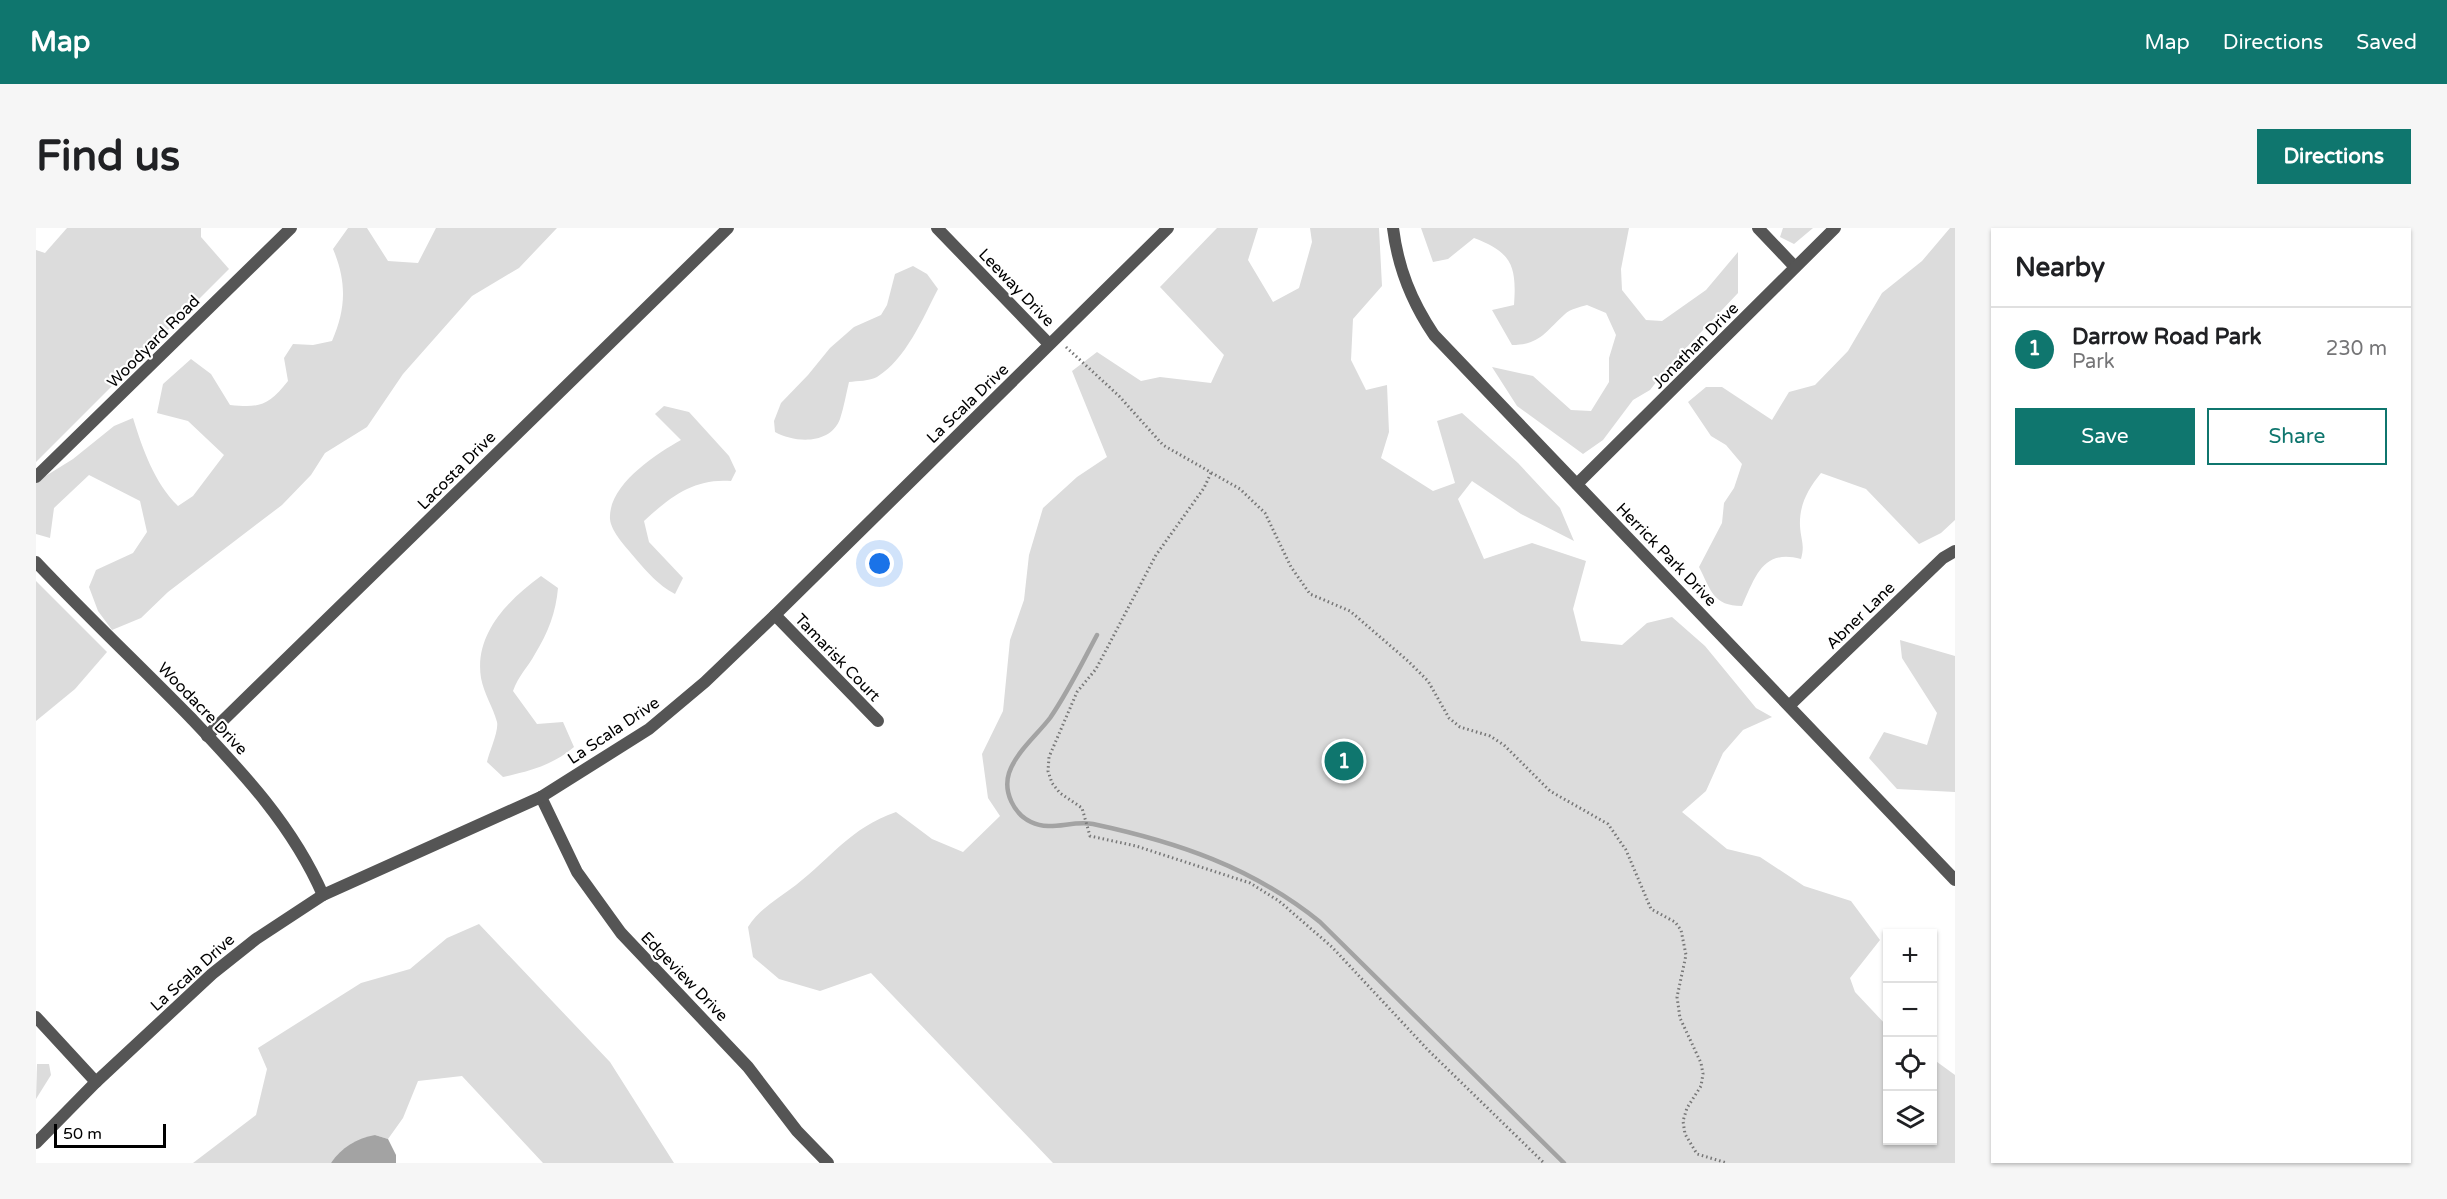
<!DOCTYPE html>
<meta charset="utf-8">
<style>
body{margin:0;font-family:"Varela Round",sans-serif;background:#f6f6f6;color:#202124}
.controls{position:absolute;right:18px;bottom:18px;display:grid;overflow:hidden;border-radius:0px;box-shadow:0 2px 4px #0004}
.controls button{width:54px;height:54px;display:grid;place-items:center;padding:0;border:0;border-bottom:2px solid #e0e0e0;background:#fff;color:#202124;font:30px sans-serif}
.scale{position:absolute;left:18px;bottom:15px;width:112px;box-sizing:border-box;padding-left:6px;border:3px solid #000;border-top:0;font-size:16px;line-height:21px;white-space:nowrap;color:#000;-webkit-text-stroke:4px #fff;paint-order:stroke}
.you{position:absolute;left:844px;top:336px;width:21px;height:21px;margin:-15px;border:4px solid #fff;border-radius:50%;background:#1a73e8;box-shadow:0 0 0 9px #1a73e833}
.badge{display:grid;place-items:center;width:39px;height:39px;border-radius:50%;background:#0f766e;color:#fff;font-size:20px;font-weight:700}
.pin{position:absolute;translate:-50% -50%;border:3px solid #fff;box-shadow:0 2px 6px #0006}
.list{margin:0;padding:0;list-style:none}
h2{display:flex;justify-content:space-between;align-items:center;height:78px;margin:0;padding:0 24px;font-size:26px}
h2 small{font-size:20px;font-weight:400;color:#757577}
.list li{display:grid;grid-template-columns:39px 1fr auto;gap:18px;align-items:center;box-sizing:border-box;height:84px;padding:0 24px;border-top:2px solid #e0e0e0}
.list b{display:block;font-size:22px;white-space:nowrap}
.list p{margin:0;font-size:20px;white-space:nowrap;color:#757577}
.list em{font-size:20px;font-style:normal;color:#757577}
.actions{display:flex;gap:12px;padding:18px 24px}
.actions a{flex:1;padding:14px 0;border:2px solid #0f766e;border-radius:0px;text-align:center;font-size:21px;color:#0f766e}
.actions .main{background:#0f766e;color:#fff}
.icon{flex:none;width:33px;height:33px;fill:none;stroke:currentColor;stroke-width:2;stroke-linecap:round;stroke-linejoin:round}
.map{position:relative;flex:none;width:1919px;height:935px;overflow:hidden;border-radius:0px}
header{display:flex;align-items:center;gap:36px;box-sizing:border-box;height:84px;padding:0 30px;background:#0f766e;color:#fff}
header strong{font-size:28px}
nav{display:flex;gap:33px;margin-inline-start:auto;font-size:21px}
.intro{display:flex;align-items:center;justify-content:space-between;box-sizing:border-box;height:144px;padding:0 36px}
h1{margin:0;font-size:42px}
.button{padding:15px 27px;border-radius:0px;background:#0f766e;color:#fff;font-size:21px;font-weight:700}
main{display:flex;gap:36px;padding:0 36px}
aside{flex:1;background:#fff;border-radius:0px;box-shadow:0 2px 4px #0004}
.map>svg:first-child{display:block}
</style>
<header>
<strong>Map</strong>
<nav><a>Map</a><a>Directions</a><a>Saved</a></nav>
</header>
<div class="intro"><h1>Find us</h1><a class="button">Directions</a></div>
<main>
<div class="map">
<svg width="1919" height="935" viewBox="0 0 1919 935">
<rect width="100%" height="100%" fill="#fff"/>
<!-- green -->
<g fill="#dcdcdc">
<path d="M31 0H165V9L193 41 0 234V22L9 25Z"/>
<path d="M312 0H331L352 33 382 35 400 0H521L483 40 436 68 367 146 331 199 289 225 275 247 246 277 132 364 105 390 76 402 62 383 53 359 60 342 97 325 111 304 104 273 53 247 18 280 14 310 0 306V254L37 231 78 198 97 190C107 222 118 254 142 278L157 268 188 227 152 193 121 185 127 156 155 131 175 146 194 177C224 180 232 178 252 153L248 130 257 116 277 117 296 113C310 81 311 54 297 21Z"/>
<path d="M1181 0H1222L1212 32 1237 74 1263 60 1276 14 1274 0H1343L1346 58 1317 91 1315 132 1330 162 1351 157 1353 204 1345 230 1397 263 1419 255 1401 193 1426 185 1482 235 1524 280 1538 313 1485 286 1436 253 1422 271 1448 331 1496 315 1550 333 1537 381 1545 413 1586 417 1611 395 1636 389 1669 418 1720 480 1736 489 1707 502 1687 525 1670 563 1646 584 1691 621 1724 629 1768 658 1815 673 1844 712 1814 750 1819 764 1851 798 1852 912H1896L1897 831 1919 847V935H1017L835 745 784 763 743 751 717 729 712 699C724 680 742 671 760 657 797 628 813 601 860 584L896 611 927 624 964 588 952 570 946 526 967 483 974 412 988 372 993 327 1007 280 1041 249 1071 229 1036 143 1061 124 1105 153 1124 149 1175 155 1188 127 1124 59Z"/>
<path d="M1385 0H1593L1585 41 1586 62 1610 92 1626 93 1670 62 1702 24V65L1633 138 1614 162 1597 172 1567 212 1547 226 1481 178 1456 139 1497 148 1535 182 1555 183 1573 154V130L1580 107 1570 85 1551 77C1544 79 1534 81 1529 86 1510 103 1504 117 1476 117L1456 82 1478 77C1481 37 1475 24 1438 10L1412 31 1397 34Z"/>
<path d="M1747 0H1777L1758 16 1744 9Z"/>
<path d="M1914 0H1919V292L1905 305 1883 316 1830 261 1785 245C1772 261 1763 277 1764 298 1765 313 1769 316 1765 331 1727 321 1720 347 1706 378 1677 378 1675 362 1663 339L1686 295 1688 275 1698 260 1706 236 1690 217 1675 208 1652 174 1670 159H1686L1736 192 1753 164 1779 157 1812 123 1846 65 1886 33Z"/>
<path d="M877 38 891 46 902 61C887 90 870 131 841 149 834 153 821 153 813 154 810 166 808 179 804 191 794 217 759 215 739 204L738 193 745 175 772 147 794 120 818 99 845 87 851 77 859 46Z"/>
<path d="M628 178 653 184 693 228 700 243 695 253C658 250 634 269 608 293L613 314 647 350 639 366C622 357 612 345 599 330 591 320 575 304 574 291 572 257 620 226 645 212L619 186Z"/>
<path d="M505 348 522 360C520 384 512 405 499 426 492 439 482 448 477 463L501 496 527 494 538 519C517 537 494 543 467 549L451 534C453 524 463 503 461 494 457 479 448 466 445 450 438 406 472 372 505 348Z"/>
<path d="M0 353 71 424 39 461 0 493Z"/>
<path d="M1864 412 1919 428V564L1861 561 1833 530 1848 504 1891 517 1901 485 1866 430Z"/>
<path d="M443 696 574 834 638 935H507L426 848 382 853 367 890 352 911 339 907 295 935H157L220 887 231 841 222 820 325 755 374 741 411 710Z"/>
<path d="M1 836H13L15 847 0 871Z"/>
</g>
<!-- water -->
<path fill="#a3a3a3" d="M339 907 352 911 360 927V935H295C305 920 321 910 339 907Z"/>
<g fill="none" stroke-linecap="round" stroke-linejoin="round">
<!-- stream -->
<path stroke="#a3a3a3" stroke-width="4.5" d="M1061 407C1046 435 1032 464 1014 490 1001 507 980 524 973 545 967 564 978 586 995 594 1015 604 1035 592 1057 596 1141 614 1216 639 1284 694L1528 935"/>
<!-- path -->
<g stroke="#777" stroke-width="3" stroke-dasharray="1.5 3" stroke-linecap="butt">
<path d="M1030 119 1083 168 1127 217 1204 261 1229 285 1255 339 1274 366 1314 383 1372 433 1392 453 1413 490 1424 499 1454 508 1468 517 1514 563 1572 596 1590 622 1615 681 1639 694 1645 702 1650 727 1641 769 1644 790 1665 835 1667 846 1665 858 1651 880 1647 893 1649 906 1661 926 1691 935"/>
<path d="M1175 245 1168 260 1120 327 1060 441 1041 464 1013 529 1012 543 1016 555 1024 565 1046 580 1054 608 1100 618 1214 655 1243 673 1296 719 1392 822 1508 935"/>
</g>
<!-- street -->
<g stroke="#555" stroke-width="12">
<path d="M901 0 1013 116"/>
<path d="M1357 0C1362 40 1375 73 1398 107L1919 652"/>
<path d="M1722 0 1759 39"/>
<path d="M0 249 255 0"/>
<path d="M1541 256 1799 0"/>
<path d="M0 334C50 387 103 437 154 489 206 544 256 596 287 667"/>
<path d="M739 387 842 493"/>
<path d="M1754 477 1907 330 1919 323"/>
<path d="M171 508 692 0"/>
<path d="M505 569 541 644 585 705 712 839 761 903 792 935"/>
<path d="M0 789 60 854"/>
<path d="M0 915 60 854 176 746 220 711 287 667 505 569 613 501 669 454 739 387 1132 0"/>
</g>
</g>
<g text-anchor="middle" stroke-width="4.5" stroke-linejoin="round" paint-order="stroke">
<!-- street labels -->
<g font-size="16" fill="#000" stroke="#fff">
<text transform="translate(981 59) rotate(46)" y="6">Leeway Drive</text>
<text transform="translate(117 113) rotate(-45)" y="6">Woodyard Road</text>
<text transform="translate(1659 117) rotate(-45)" y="6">Jonathan Drive</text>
<text transform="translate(931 175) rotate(-44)" y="6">La Scala Drive</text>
<text transform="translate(420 242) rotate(-45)" y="6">Lacosta Drive</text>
<text transform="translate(1631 326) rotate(46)" y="6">Herrick Park Drive</text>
<text transform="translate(1824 387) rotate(-44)" y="6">Abner Lane</text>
<text transform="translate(802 429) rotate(46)" y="6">Tamarisk Court</text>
<text transform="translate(167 480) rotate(46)" y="6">Woodacre Drive</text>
<text transform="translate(577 502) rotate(-34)" y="6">La Scala Drive</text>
<text transform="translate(156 744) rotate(-42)" y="6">La Scala Drive</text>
<text transform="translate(649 748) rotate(46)" y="6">Edgeview Drive</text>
</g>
</g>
</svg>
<div class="controls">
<button>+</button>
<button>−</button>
<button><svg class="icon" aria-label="locate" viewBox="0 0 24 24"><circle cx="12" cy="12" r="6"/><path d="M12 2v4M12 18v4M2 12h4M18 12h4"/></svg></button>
<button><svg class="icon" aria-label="layers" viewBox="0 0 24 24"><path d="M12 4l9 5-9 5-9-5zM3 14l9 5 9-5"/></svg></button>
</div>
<div class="scale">50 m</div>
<div class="you"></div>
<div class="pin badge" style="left:1308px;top:533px">1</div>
</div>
<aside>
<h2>Nearby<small></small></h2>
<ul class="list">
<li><span class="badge">1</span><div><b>Darrow Road Park</b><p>Park</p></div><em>230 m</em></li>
</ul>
<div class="actions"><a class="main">Save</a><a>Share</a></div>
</aside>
</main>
